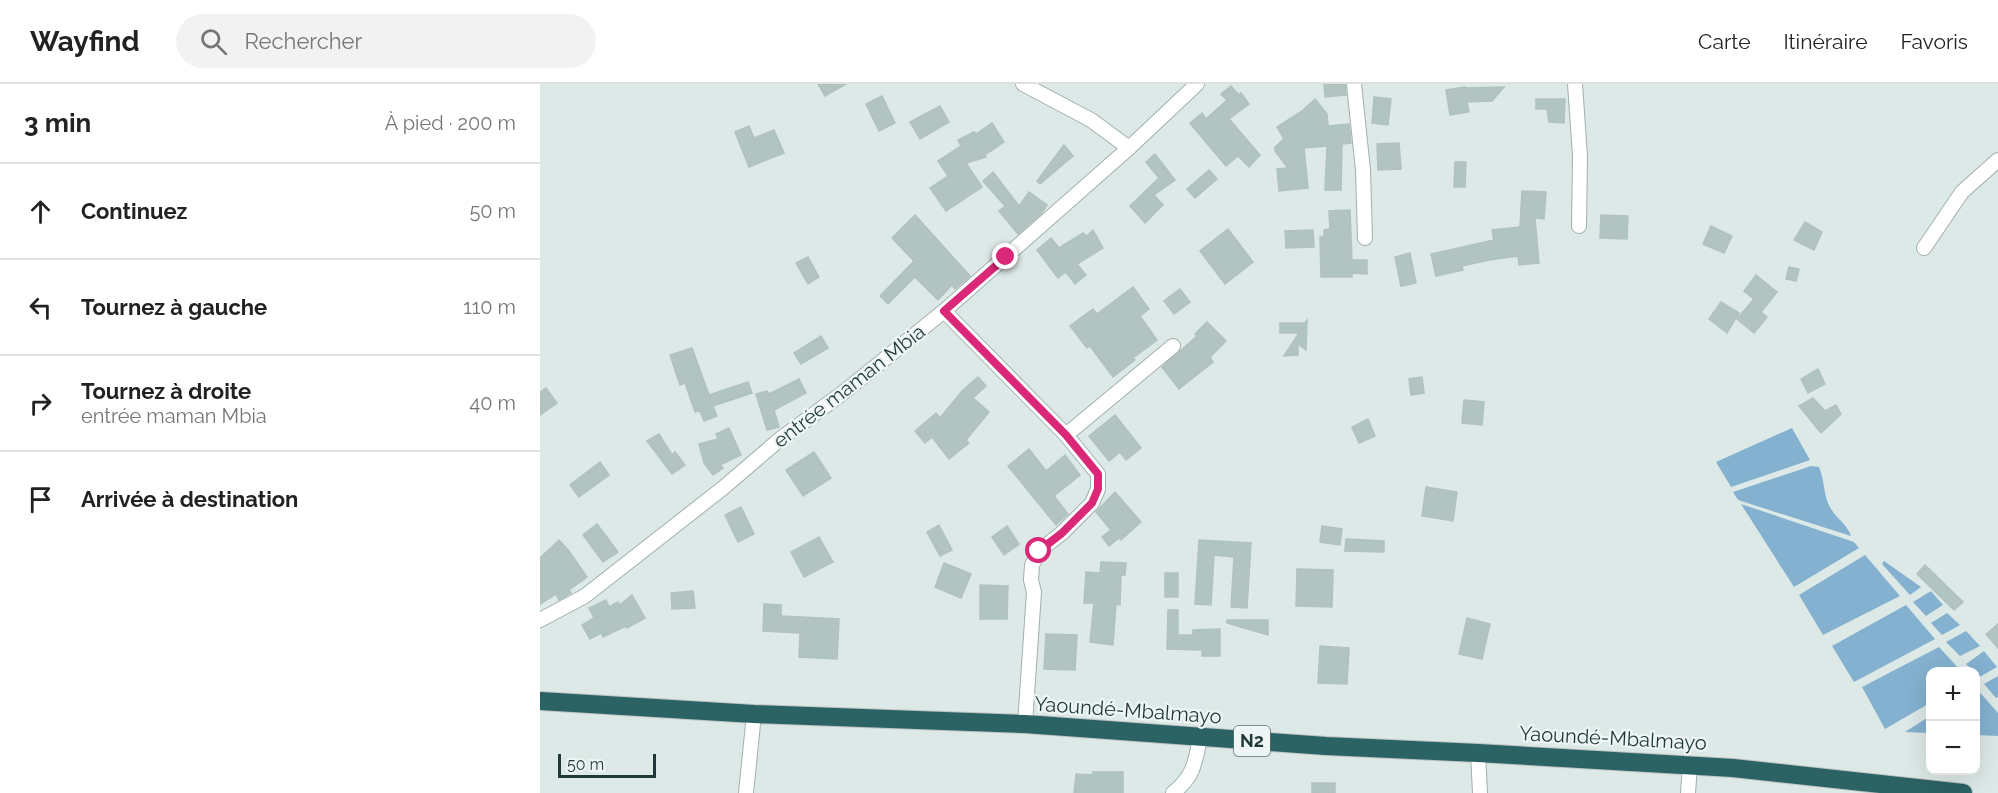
<!DOCTYPE html>
<html lang="fr">
<meta charset="utf-8">
<style>
body{margin:0;font-family:Raleway,sans-serif;background:#f2f2f2;color:#222}
.controls{position:absolute;right:18px;bottom:18px;display:grid;overflow:hidden;border-radius:12px;box-shadow:0 6px 24px #0002}
.controls button{width:54px;height:54px;display:grid;place-items:center;padding:0;border:0;border-bottom:2px solid #e0e0e0;background:#fff;color:#222;font:30px sans-serif}
.scale{position:absolute;left:18px;bottom:15px;width:98px;box-sizing:border-box;padding-left:6px;border:3px solid #1f3838;border-top:0;font-size:16px;line-height:21px;white-space:nowrap;color:#1f3838;-webkit-text-stroke:4px #edf6f4;paint-order:stroke}
.stop{position:absolute;width:18px;height:18px;margin:-14px;border:4px solid #db2777;border-radius:50%;background:#fff}
.stop.end{background:#db2777;border-color:#fff;box-shadow:0 2px 6px #0008}
.list{margin:0;padding:0;list-style:none}
h2{display:flex;justify-content:space-between;align-items:center;height:78px;margin:0;padding:0 24px;font-size:26px}
h2 small{font-size:20px;font-weight:400;color:#767676}
.list li{display:grid;grid-template-columns:39px 1fr auto;gap:18px;align-items:center;box-sizing:border-box;height:96px;padding:0 24px;border-top:2px solid #e0e0e0}
.list b{display:block;font-size:22px;white-space:nowrap}
.list p{margin:0;font-size:20px;white-space:nowrap;color:#767676}
.list em{font-size:20px;font-style:normal;color:#767676}
.icon{flex:none;width:33px;height:33px;fill:none;stroke:currentColor;stroke-width:2;stroke-linecap:round;stroke-linejoin:round}
.map{position:relative;flex:none;width:1458px;height:709px;overflow:hidden}
header{display:flex;align-items:center;gap:36px;box-sizing:border-box;height:84px;padding:0 30px;background:#fff;border-bottom:2px solid #e0e0e0}
header strong{font-size:28px}
nav{display:flex;gap:33px;margin-inline-start:auto;font-size:21px}
.search{width:420px;height:54px;background:#f2f2f2;display:flex;align-items:center;gap:15px;box-sizing:border-box;padding:0 21px;border-radius:33px;color:#767676;font-size:22px}
main{display:flex}
aside{flex:1;background:#fff}
.map>svg:first-child{display:block}
</style>
<header>
<strong>Wayfind</strong>
<div class="search"><svg class="icon" aria-label="search" viewBox="0 0 24 24"><circle cx="10" cy="10" r="6"/><path d="M15 15l6 6"/></svg>Rechercher</div>
<nav><a>Carte</a><a>Itinéraire</a><a>Favoris</a></nav>
</header>
<main>
<aside>
<h2>3 min<small>À pied · 200 m</small></h2>
<ul class="list">
<li><svg class="icon" aria-label="ahead" viewBox="0 0 24 24"><path d="M12 20V5M6 11l6-6 6 6"/></svg><div><b>Continuez</b></div><em>50 m</em></li>
<li><svg class="icon" aria-label="left" viewBox="0 0 24 24"><path d="M17 20v-9H6M10 6l-5 5 5 5"/></svg><div><b>Tournez à gauche</b></div><em>110 m</em></li>
<li><svg class="icon" aria-label="right" viewBox="0 0 24 24"><path d="M7 20v-9h11M14 6l5 5-5 5"/></svg><div><b>Tournez à droite</b><p>entrée maman Mbia</p></div><em>40 m</em></li>
<li><svg class="icon" aria-label="arrive" viewBox="0 0 24 24"><path d="M6 21V4h12l-3 4 3 4H6"/></svg><div><b>Arrivée à destination</b></div></li>
</ul>
</aside>
<div class="map">
<svg width="1458" height="709" viewBox="0 0 1458 709">
<rect width="100%" height="100%" fill="#dde9e7"/>
<!-- water -->
<g fill="#84b1d0">
<path d="M1252 344 1270 376 1191 403 1176 378Z"/>
<path d="M1271 382 1279 383C1285 397 1283 412 1291 425 1297 435 1307 440 1311 452L1198 416 1193 408Z"/>
<path d="M1201 420 1314 458 1319 464 1254 503Z"/>
<path d="M1325 471 1360 512 1283 551 1259 511Z"/>
<path d="M1344 477 1381 503 1370 511 1342 480Z"/>
<path d="M1391 507 1403 521 1386 532 1373 518Z"/>
<path d="M1366 521 1395 555 1314 598 1292 562Z"/>
<path d="M1407 529 1420 541 1402 551 1391 539Z"/>
<path d="M1426 547 1440 562 1420 572 1406 558Z"/>
<path d="M1399 563 1421 587 1390 588V619L1345 645 1322 603Z"/>
<path d="M1444 567 1457 583 1438 594 1436 588 1433 587 1426 580Z"/>
<path d="M1458 592V613L1456 614 1444 600Z"/>
<path d="M1436 604 1458 629V652L1436 651Z"/>
<path d="M1390 632V649L1365 648Z"/>
</g>
<!-- building -->
<g fill="#b2c4c0" stroke="#b0c2bf" stroke-width="1.5">
<path d="M278 0H306L285 12Z"/>
<path d="M784 0H805L806 11 785 13Z"/>
<path d="M691 2 699 11 701 9 709 20 689 35 720 71 709 83 698 72 686 82 650 39 662 29 666 35 687 16 681 10Z"/>
<path d="M925 3V4L964 3 952 17 927 18 929 28 910 31 906 6Z"/>
<path d="M342 12 355 39 339 47 326 20Z"/>
<path d="M834 13 851 15 848 41 832 39Z"/>
<path d="M775 15 787 30 788 42 809 40 811 59 802 60 801 106H785L787 62 764 64 768 104 739 107 737 85 748 84 735 67V63L744 55 737 43 762 27Z"/>
<path d="M996 15H1025L1024 39 1009 38 1007 25H996Z"/>
<path d="M400 22 409 38 380 55 370 38Z"/>
<path d="M452 39 464 58 445 71 446 73 426 79 442 103 406 127 390 104 408 92 398 77 421 62 418 56 434 48 436 50Z"/>
<path d="M209 42 214 54 234 46 244 69 209 83 195 48Z"/>
<path d="M859 59 861 85 838 86 837 60Z"/>
<path d="M524 61 533 72 500 100 497 97Z"/>
<path d="M615 70 635 96 614 111 623 121 605 139 590 122 619 94 606 78Z"/>
<path d="M915 78H926L925 103H914Z"/>
<path d="M669 86 677 95 655 114 647 105Z"/>
<path d="M453 88 479 122 489 108 507 121 501 130 478 150 459 127 465 122 443 97Z"/>
<path d="M982 107 1006 108 1004 135 995 134 999 179 979 181 978 172 949 176 922 182 923 186 896 192 891 170 954 156 952 146 980 143Z"/>
<path d="M810 126 812 176H827V190L812 189V193H781L780 153H784V146L790 145 789 127Z"/>
<path d="M375 131 430 192 415 205 412 201 398 216 375 193 348 220 340 212 374 177 352 154Z"/>
<path d="M1061 131 1088 132 1087 155 1060 154Z"/>
<path d="M1265 138 1282 148 1274 166 1254 156Z"/>
<path d="M1171 142 1192 152 1184 169 1163 160Z"/>
<path d="M688 145 713 178 685 200 660 167Z"/>
<path d="M553 146 563 164 537 180 546 191 535 200 526 188 518 194 497 166 511 154 519 164 543 149 547 152Z"/>
<path d="M773 146 774 163 746 164 745 147Z"/>
<path d="M870 169 876 199 861 202 855 173Z"/>
<path d="M268 173 279 193 268 200 256 179Z"/>
<path d="M1249 183 1259 185 1256 197 1246 195Z"/>
<path d="M1216 191 1237 208 1221 228 1227 233 1214 249 1197 235 1214 215 1204 207Z"/>
<path d="M593 203 609 225 600 232 617 256 593 274 595 276 573 293 550 262 547 264 530 242 553 225 557 230Z"/>
<path d="M640 205 650 218 634 230 624 217Z"/>
<path d="M1181 218 1199 229 1187 249 1169 235Z"/>
<path d="M767 236 766 266 758 260V271L744 272 759 249H740V239H765Z"/>
<path d="M667 238 686 257 670 273 673 278 639 305 622 283 657 252 655 250Z"/>
<path d="M281 252 288 264 261 280 254 269Z"/>
<path d="M152 264 169 311 208 298 212 309 173 322 177 332 164 337 160 327 155 328 145 299 140 301 130 271Z"/>
<path d="M1278 285 1285 300 1268 309 1261 295Z"/>
<path d="M438 293 446 302 433 314 449 328 426 356 429 359 409 375 392 353 385 359 375 347 396 329 400 334 422 307Z"/>
<path d="M882 293 884 309 871 311 869 295Z"/>
<path d="M259 295 266 309 234 326 239 343 227 346 216 310 227 307 229 310Z"/>
<path d="M6 304 17 319 0 331V308Z"/>
<path d="M1273 314 1285 327 1296 321 1301 330 1281 349 1259 322Z"/>
<path d="M924 316 944 318 942 341 922 339Z"/>
<path d="M575 331 601 364 586 376 580 368 569 377 549 352Z"/>
<path d="M828 335 835 352 819 359 812 343Z"/>
<path d="M189 344 201 371 180 381 183 384 173 391 164 379 159 360 178 355 176 350Z"/>
<path d="M119 350 132 371 135 368 145 381 132 390 107 357Z"/>
<path d="M489 365 506 387 525 371 540 391 514 412 528 430 516 441 468 382Z"/>
<path d="M274 368 291 394 263 412 246 386Z"/>
<path d="M60 378 69 391 39 413 30 401Z"/>
<path d="M886 403 917 408 913 437 882 432Z"/>
<path d="M575 408 601 438 581 456 579 454 569 462 562 453 571 446 556 428Z"/>
<path d="M201 423 214 450 198 458 185 431Z"/>
<path d="M57 440 78 468 63 478 43 451Z"/>
<path d="M399 441 412 466 400 472 387 448Z"/>
<path d="M467 442 479 460 464 471 452 453Z"/>
<path d="M782 442 802 445 800 461 780 458Z"/>
<path d="M279 453 293 478 264 493 251 468Z"/>
<path d="M806 455 844 457V468L805 467Z"/>
<path d="M19 456 29 467 47 493 29 506 31 509 19 516 16 510 0 520V474Z"/>
<path d="M659 456 711 459 707 524 691 523 694 473 674 471 671 521 655 520Z"/>
<path d="M561 478 586 479 585 491H581L580 521 576 520 573 561 550 558 554 519H544L546 488 560 489Z"/>
<path d="M404 479 431 490 421 514 395 503Z"/>
<path d="M1385 481 1423 518 1414 526 1377 490Z"/>
<path d="M757 485 793 486 792 523 756 522Z"/>
<rect x="625" y="489" width="13" height="24"/>
<path d="M440 501 468 502 467 535H440Z"/>
<path d="M153 507 155 524 132 525 131 509Z"/>
<path d="M92 511 105 534 87 544 86 542 63 553 61 549 50 555 42 541 54 534 49 524 66 516 69 523 78 518 80 521Z"/>
<path d="M224 520 241 521V532L299 535 297 575 259 573 260 549 223 547Z"/>
<path d="M628 526H638V551H653V546L680 545V572H662V566L627 565Z"/>
<path d="M927 534 950 540 942 575 919 570Z"/>
<path d="M687 536H728V551L687 539Z"/>
<path d="M1458 540V564L1446 550Z"/>
<path d="M506 550 537 551 535 586 504 585Z"/>
<path d="M780 562 809 564 807 600 778 599Z"/>
<path d="M553 688H583V709H534L536 690 553 691Z"/>
<rect x="772" y="699" width="23" height="10"/>
</g>
<g fill="none" stroke-linecap="round" stroke-linejoin="round">
<defs>
<g id="street">
<path d="M483 0 551 36 589 64"/>
<path d="M814 0 823 86 825 154"/>
<path d="M1035 0 1040 72 1039 142"/>
<path d="M1384 164 1422 108 1458 76"/>
<path d="M404 227 526 351 558 390V405L552 419 522 449 499 467 492 481 491 496 494 508 485 640"/>
<path d="M526 351 633 262"/>
<path d="M0 536 45 512 183 404 239 356 304 308 404 227 589 64 657 0"/>
<path d="M938 669 940 709"/>
<path d="M206 709 214 630"/>
<path d="M633 709C654 692 655 679 660 654"/>
<path d="M1148 709 1150 681"/>
</g>
<path id="highway" d="M0 617 214 630 485 640 786 662 938 669 1193 684 1423 709"/>
</defs>
<!-- street casing -->
<use href="#street" stroke="#a0b0af" stroke-width="16"/>
<!-- highway casing -->
<use href="#highway" stroke="#bcc3c3" stroke-width="20"/>
<!-- street -->
<use href="#street" stroke="#fff" stroke-width="14"/>
<!-- highway -->
<use href="#highway" stroke="#2b6264" stroke-width="18"/>
</g>
<g fill="none" stroke-linecap="round" stroke-linejoin="round">
<!-- route -->
<path stroke="#db2777" stroke-width="8" d="M466 173 404 227 526 351 558 390V405L552 419 522 449 499 467"/>
</g>
<g text-anchor="middle" stroke-width="4.5" stroke-linejoin="round" paint-order="stroke">
<!-- shield labels -->
<rect fill="#edf6f4" stroke="#5d7170" stroke-width="1.5" x="694" y="642" width="36" height="30" rx="4.5"/>
<g font-size="18" font-weight="bold" fill="#1f3838">
<text x="712" y="663">N2</text>
</g>
<!-- street labels -->
<g font-size="20" fill="#1f3838" stroke="#edf6f4">
<text transform="translate(309 302) rotate(-38)" y="7">entrée maman Mbia</text>
<text transform="translate(588 626) rotate(4)" y="7">Yaoundé-Mbalmayo</text>
<text transform="translate(1073 654) rotate(3)" y="7">Yaoundé-Mbalmayo</text>
</g>
</g>
</svg>
<div class="controls">
<button>+</button>
<button>−</button>
</div>
<div class="scale">50 m</div>
<div class="stop" style="left:499px;top:467px"></div>
<div class="stop end" style="left:466px;top:173px"></div>
</div>
</main>
